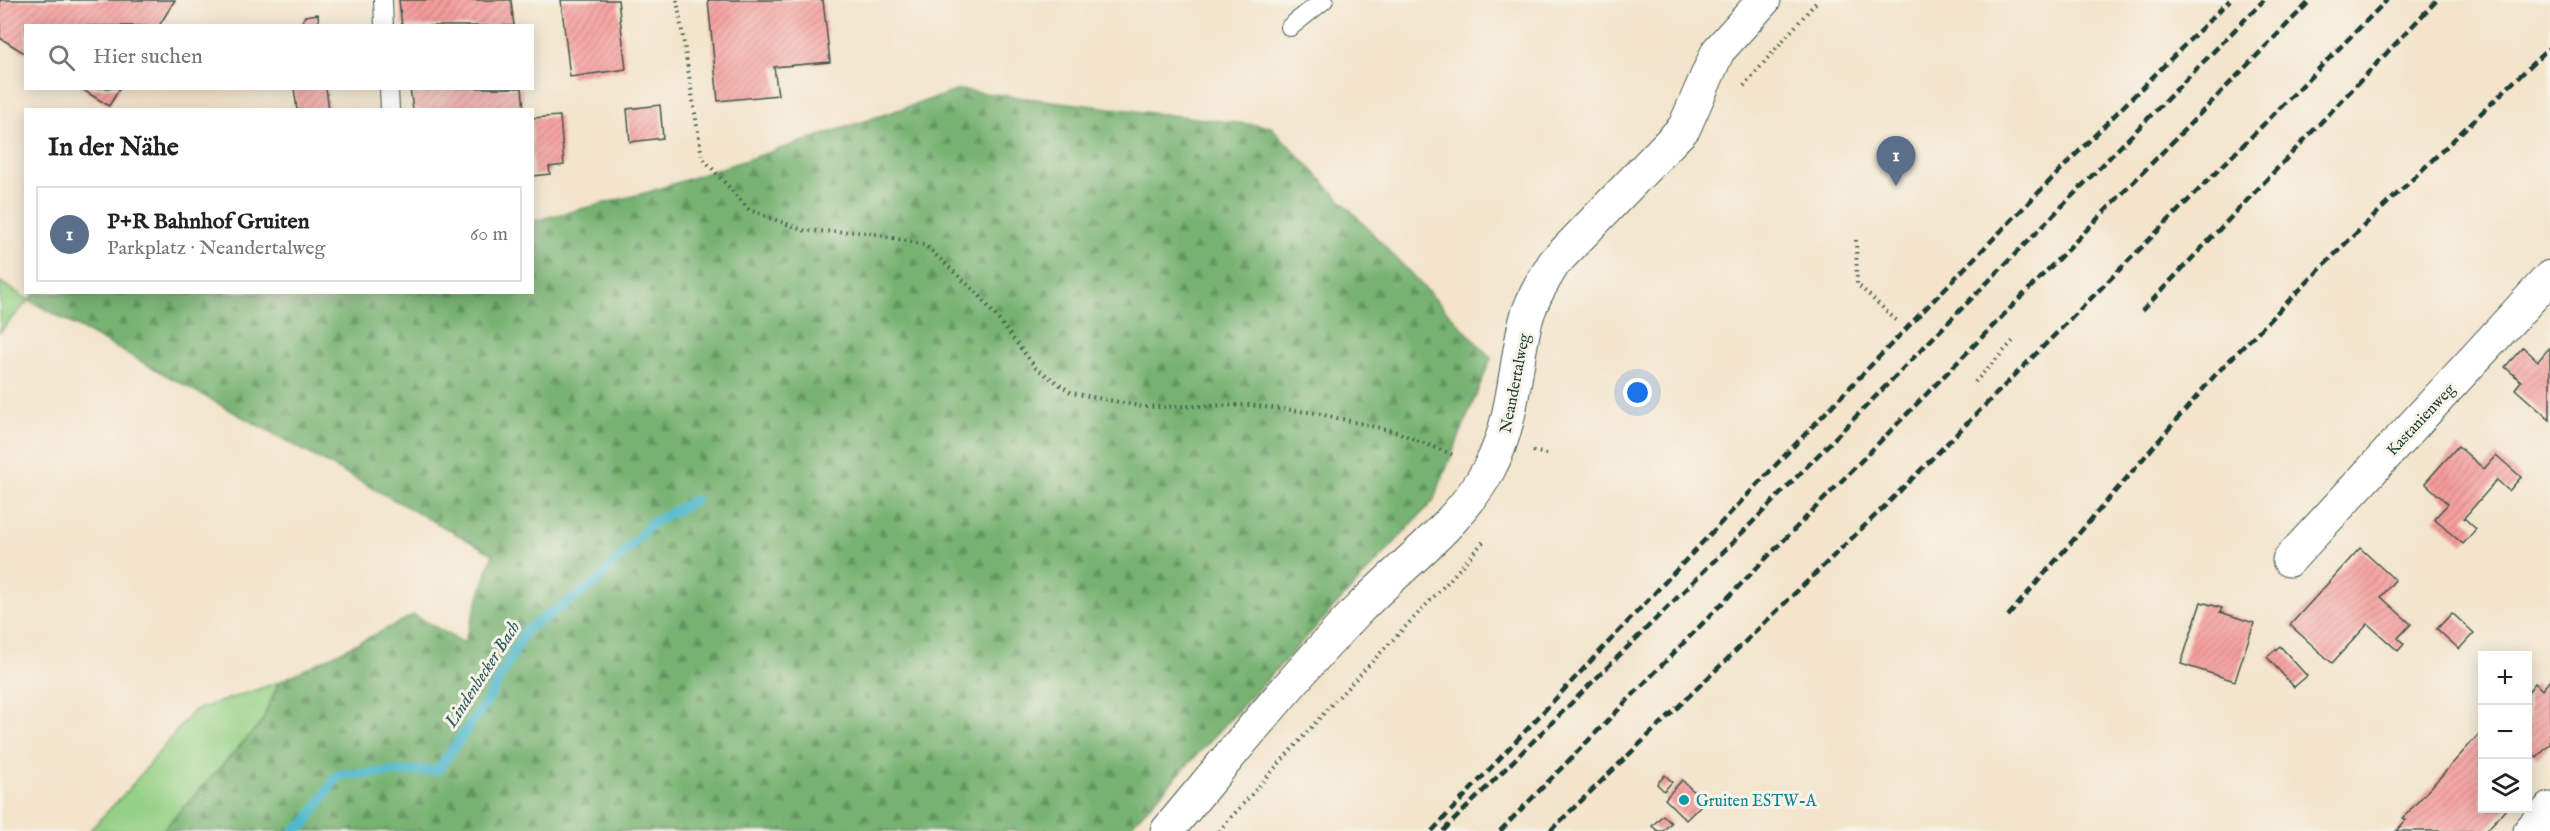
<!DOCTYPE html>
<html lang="de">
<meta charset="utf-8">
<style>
body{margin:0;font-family:"IM FELL English",serif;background:#f6f6f6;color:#222}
.controls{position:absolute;right:18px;bottom:18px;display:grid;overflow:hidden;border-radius:0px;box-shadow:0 3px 15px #0003}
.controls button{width:54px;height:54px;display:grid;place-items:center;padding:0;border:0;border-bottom:2px solid #e0e0e0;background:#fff;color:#222;font:30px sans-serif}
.you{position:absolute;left:1638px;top:393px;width:21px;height:21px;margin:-15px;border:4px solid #fff;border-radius:50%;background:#1a73e8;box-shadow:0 0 0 9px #1a73e833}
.badge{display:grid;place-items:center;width:39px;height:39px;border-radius:50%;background:#db2777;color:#fff;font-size:20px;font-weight:700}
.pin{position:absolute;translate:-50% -50px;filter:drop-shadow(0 2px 3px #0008)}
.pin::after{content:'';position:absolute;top:32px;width:21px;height:18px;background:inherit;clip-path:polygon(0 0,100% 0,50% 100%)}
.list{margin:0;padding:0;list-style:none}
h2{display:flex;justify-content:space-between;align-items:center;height:78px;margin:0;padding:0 24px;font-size:26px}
h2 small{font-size:20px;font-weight:400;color:#767676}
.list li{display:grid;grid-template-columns:39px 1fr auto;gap:18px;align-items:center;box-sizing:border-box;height:96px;margin:0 12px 12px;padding:0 12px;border:2px solid #e0e0e0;border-radius:0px}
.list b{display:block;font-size:22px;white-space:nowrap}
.list p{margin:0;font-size:20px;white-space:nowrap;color:#767676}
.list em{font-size:20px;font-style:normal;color:#767676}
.icon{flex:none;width:33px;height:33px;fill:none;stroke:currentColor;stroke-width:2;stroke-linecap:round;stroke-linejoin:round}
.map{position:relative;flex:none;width:2550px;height:831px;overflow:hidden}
.search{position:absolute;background:#fff;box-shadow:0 3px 15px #0003;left:24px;top:24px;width:510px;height:66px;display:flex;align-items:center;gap:15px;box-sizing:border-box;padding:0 21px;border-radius:0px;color:#767676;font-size:22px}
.panel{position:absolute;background:#fff;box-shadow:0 3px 15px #0003;left:24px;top:108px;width:510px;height:186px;border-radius:0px}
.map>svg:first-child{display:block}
</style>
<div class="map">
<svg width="2550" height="831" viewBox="0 0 2550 831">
<defs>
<pattern id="forest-firs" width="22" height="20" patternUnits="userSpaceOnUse" patternTransform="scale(1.5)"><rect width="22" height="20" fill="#77b272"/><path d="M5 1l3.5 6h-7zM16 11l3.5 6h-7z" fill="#61925e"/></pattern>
<pattern id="building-hatch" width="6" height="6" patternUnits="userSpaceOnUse" patternTransform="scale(1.5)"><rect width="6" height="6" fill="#f69d9c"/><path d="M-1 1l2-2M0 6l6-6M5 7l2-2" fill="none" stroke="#c78180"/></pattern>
</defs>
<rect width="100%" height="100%" fill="#f7f3e8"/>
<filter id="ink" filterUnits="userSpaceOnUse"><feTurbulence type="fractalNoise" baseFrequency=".0167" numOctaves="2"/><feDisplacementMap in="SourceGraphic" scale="12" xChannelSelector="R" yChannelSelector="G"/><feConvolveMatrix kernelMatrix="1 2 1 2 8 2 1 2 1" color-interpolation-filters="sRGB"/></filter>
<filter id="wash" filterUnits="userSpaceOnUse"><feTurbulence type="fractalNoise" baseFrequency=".008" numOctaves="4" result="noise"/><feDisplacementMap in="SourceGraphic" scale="24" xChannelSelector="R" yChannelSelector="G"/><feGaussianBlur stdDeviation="1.35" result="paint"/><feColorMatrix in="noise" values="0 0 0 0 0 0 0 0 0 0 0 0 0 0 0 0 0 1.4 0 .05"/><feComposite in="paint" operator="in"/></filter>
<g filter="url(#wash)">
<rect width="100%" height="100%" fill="#f3e4cb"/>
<!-- green -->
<g fill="#94d085" stroke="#5a865c" stroke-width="1.5">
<path d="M0 282 29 300 0 332Z"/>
<path d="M279 682 261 723 162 831H89L128 790 193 711Z"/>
</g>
<!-- forest -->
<path fill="url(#forest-firs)" stroke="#4b7853" stroke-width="1.5" d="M959 90 1271 127 1491 358 1433 501 1126 831H162L261 723 279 682 414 615 464 643 493 554 29 300 35 293 532 292 533 221 649 192Z"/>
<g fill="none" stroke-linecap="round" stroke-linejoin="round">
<!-- stream -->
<path stroke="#50b9cd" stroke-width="10" d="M294 831 306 823 338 775 438 770 487 701 526 630 595 584 651 524 695 500"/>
</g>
<g id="blocks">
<!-- building -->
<g fill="url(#building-hatch)">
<path d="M0 0H175L159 26H26V54L0 38Z"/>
<path d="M399 0H511L514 26H402Z"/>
<path d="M561 0H618L626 69 570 77Z"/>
<path d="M708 0H823L830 62 774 67 778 95 718 101Z"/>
<path d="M318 14 319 26H300L305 16Z"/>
<path d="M80 88H120L109 106Z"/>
<path d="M294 88H326L329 110H297Z"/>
<path d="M410 88H522L524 110H413Z"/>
<path d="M660 105 663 138 630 142 627 109Z"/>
<path d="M560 116 564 165 549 167 550 174 533 176 532 118Z"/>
<path d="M2523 347 2538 361 2550 347V420L2515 389 2521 381 2505 367Z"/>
<path d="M2458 446 2484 469 2496 455 2521 477 2509 491 2497 480 2464 518 2476 529 2463 544 2434 519 2448 504 2425 483Z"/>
<path d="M2360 548 2395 580 2381 597 2411 624 2398 638 2404 644 2398 651 2368 624 2332 663 2290 625Z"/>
<path d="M2201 602 2222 608 2220 612 2254 623 2235 681 2181 664Z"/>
<path d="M2452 613 2474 633 2459 649 2437 629Z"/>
<path d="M2280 646 2307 676 2294 687 2267 657Z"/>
<path d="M2550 680V744L2537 758 2528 750V692L2535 683 2542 690Z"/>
<path d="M2481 732 2482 808H2507L2486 831H2396L2406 820 2403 818Z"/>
<path d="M1665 775 1672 782 1664 791 1657 784Z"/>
<path d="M1682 780 1704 802 1686 820 1665 799Z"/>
<path d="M1663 815 1671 823 1663 831H1658L1652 826Z"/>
</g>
</g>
</g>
<g filter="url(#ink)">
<use href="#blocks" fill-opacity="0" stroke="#3f564b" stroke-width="1.5"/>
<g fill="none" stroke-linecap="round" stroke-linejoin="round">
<defs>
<g id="lane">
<path d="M383 0 384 26"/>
<path d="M1290 27 1324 0"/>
<path d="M389 88 390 110"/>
</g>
<g id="street">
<path d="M2289 560 2550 277"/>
<path d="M1167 831C1229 757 1290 681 1357 611 1401 565 1458 526 1489 469 1513 425 1514 372 1525 324 1530 302 1542 283 1554 263L1684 128 1718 51 1764 0"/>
<path d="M2530 831 2550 809"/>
</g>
</defs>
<!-- lane casing -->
<use href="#lane" stroke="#3f564b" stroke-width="20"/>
<!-- street casing -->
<use href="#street" stroke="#3f564b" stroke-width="35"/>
<!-- path -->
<g stroke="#3f564b" stroke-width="4" stroke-dasharray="1.5 4.5" stroke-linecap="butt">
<path d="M677 0 702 157 749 210 806 231 866 232 925 245 980 296 1036 368 1072 393 1144 407 1249 405 1316 413 1397 432 1456 456"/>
<path d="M1744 86 1818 0"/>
<path d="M1856 240 1857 284 1897 321"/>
<path d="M1975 382 2014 340"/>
<path d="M1533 451 1550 455"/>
<path d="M1219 831 1332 704 1446 584 1483 542"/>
</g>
<!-- lane -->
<use href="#lane" stroke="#fff" stroke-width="18"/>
<!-- street -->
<use href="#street" stroke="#fff" stroke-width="33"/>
<!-- rail -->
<g stroke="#1f3d34" stroke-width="4.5" stroke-dasharray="9 4.5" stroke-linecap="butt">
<path d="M2142 311 2437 0"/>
<path d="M2008 616 2216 374 2346 243 2550 47"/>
<path d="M1432 831C1694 550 1957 270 2230 0"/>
<path d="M1443 831 1735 540 2264 0"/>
<path d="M1500 831 2311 0"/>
<path d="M1550 831 1886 505 2387 0"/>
</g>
</g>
</g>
<!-- markers -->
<circle fill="#0f9aa8" stroke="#f7f3e8" stroke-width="2" cx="1684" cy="800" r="6"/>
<g text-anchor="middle" stroke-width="6" stroke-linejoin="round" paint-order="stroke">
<!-- street labels -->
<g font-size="16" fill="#1f3d34" stroke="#f7f3e8">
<text transform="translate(1514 383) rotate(-79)" y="6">Neandertalweg</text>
<text transform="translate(2420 419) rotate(-47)" y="6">Kastanienweg</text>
</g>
<!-- culture labels -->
<g font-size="16" fill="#0d838f" stroke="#f7f3e8" text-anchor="start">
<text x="1696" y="806">Gruiten ESTW-A</text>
</g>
<!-- water labels -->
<g font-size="18" font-style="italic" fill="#2b5c5a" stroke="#f7f3e8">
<text transform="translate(482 674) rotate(-57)" y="6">Lindenbecker Bach</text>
</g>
</g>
</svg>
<div class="controls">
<button>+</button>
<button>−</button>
<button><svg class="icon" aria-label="layers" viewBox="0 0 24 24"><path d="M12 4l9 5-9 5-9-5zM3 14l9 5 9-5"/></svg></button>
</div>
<div class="you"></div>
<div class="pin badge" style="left:1896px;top:186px;background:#5c6f8a">1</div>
<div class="search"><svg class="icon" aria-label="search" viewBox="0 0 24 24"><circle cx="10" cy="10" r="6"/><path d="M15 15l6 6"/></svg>Hier suchen</div>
<section class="panel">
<h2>In der Nähe<small></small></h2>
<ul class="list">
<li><span class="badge" style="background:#5c6f8a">1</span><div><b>P+R Bahnhof Gruiten</b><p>Parkplatz · Neandertalweg</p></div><em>60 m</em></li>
</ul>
</section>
</div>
